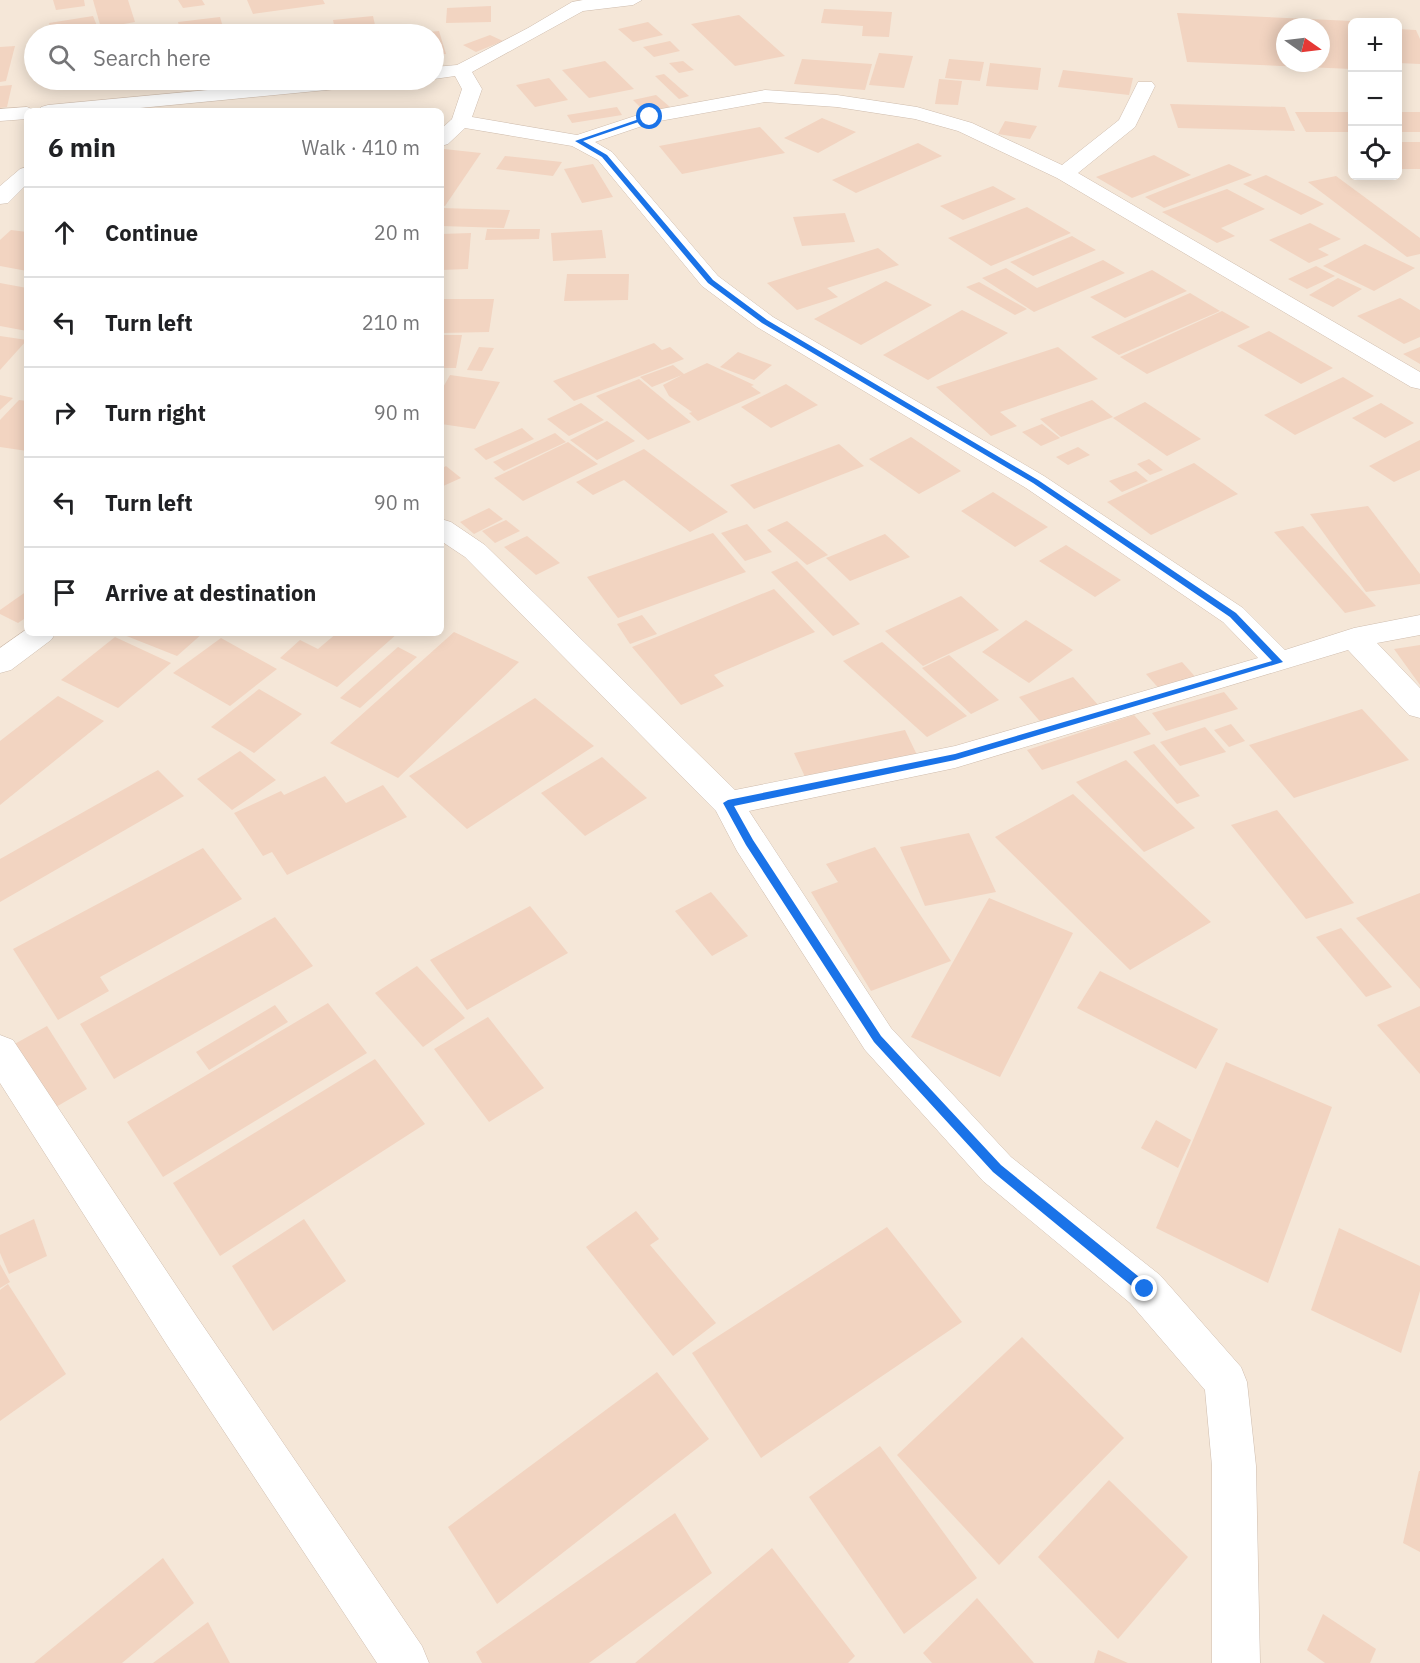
<!DOCTYPE html>
<meta charset="utf-8">
<style>
body{margin:0;font-family:"IBM Plex Sans",sans-serif;background:#f2f2f2;color:#202124}
.controls{position:absolute;right:18px;top:18px;display:grid;overflow:hidden;border-radius:9px;box-shadow:0 3px 15px #0003}
.controls button{width:54px;height:54px;display:grid;place-items:center;padding:0;border:0;border-bottom:2px solid #e0e0e0;background:#fff;color:#202124;font:30px sans-serif}
.compass{position:absolute;left:1276px;top:18px;width:54px;height:54px;border-radius:50%;background:#fff;box-shadow:0 3px 15px #0003;rotate:104deg}
.stop{position:absolute;width:18px;height:18px;margin:-14px;border:4px solid #1a73e8;border-radius:50%;background:#fff}
.stop.end{background:#1a73e8;border-color:#fff;box-shadow:0 2px 6px #0008}
.list{margin:0;padding:0;list-style:none}
h2{display:flex;justify-content:space-between;align-items:center;height:78px;margin:0;padding:0 24px;font-size:26px}
h2 small{font-size:20px;font-weight:400;color:#757577}
.list li{display:grid;grid-template-columns:39px 1fr auto;gap:18px;align-items:center;box-sizing:border-box;height:90px;padding:0 24px;border-top:2px solid #e0e0e0}
.list b{display:block;font-size:22px;white-space:nowrap}
.list em{font-size:20px;font-style:normal;color:#757577}
.icon{flex:none;width:33px;height:33px;fill:none;stroke:currentColor;stroke-width:2;stroke-linecap:round;stroke-linejoin:round}
.map{position:relative;flex:none;width:1420px;height:1663px;overflow:hidden}
.search{position:absolute;background:#fff;box-shadow:0 3px 15px #0003;left:24px;top:24px;width:420px;height:66px;display:flex;align-items:center;gap:15px;box-sizing:border-box;padding:0 21px;border-radius:33px;color:#757577;font-size:22px}
.panel{position:absolute;background:#fff;box-shadow:0 3px 15px #0003;left:24px;top:108px;width:420px;height:528px;border-radius:9px}
.map>svg:first-child{display:block}
</style>
<div class="map">
<svg width="1420" height="1663" viewBox="0 0 1420 1663">
<rect width="100%" height="100%" fill="#fdf5ea"/>
<!-- residential -->
<path fill="#f5e7d8" fill-rule="evenodd" d="M0 0H1420V1663H0ZM1352 22H1398V176H1352ZM1285 27H1321V63H1285ZM34 34H434V80H34ZM27 111H441V633H27Z"/>
<!-- building -->
<g fill="#f2d4c1" fill-rule="evenodd">
<path d="M53 0H84L85 6 56 10Z"/>
<path d="M93 0H128L135 22 101 28Z"/>
<path d="M178 0H202L205 5 183 8Z"/>
<path d="M247 0H323L325 4 253 14Z"/>
<path d="M491 6V22L446 23 447 8Z"/>
<path d="M824 9 892 12 889 37 862 36 863 26 821 23Z"/>
<path d="M1177 13 1352 21V69L1187 62ZM1285 27H1321V63H1285Z"/>
<path d="M739 15 785 56 735 66 691 24Z"/>
<path d="M93 16 97 26 53 33 49 23Z"/>
<path d="M373 16 377 34H336L333 20Z"/>
<path d="M220 17 225 34H181L178 22Z"/>
<path d="M648 22 663 35 633 42 618 29Z"/>
<path d="M164 24 166 34H102V32Z"/>
<path d="M1398 29 1416 30 1420 39V64L1398 63Z"/>
<path d="M439 31 446 54 434 55V34L419 33Z"/>
<path d="M490 35 503 41 476 52 463 45Z"/>
<path d="M670 41 680 51 654 57 643 47Z"/>
<path d="M15 46 6 81 0 82V47Z"/>
<path d="M879 53 913 56 904 88 869 85Z"/>
<path d="M802 59 872 64 865 90 794 84Z"/>
<path d="M949 59 984 62 980 81 945 78Z"/>
<path d="M605 61 634 89 589 98 562 70Z"/>
<path d="M683 61 694 70 679 73 669 63Z"/>
<path d="M990 63 1041 68 1038 90 986 86Z"/>
<path d="M1063 70 1133 78 1129 95 1058 87Z"/>
<path d="M664 74 689 96 679 99 655 76Z"/>
<path d="M549 78 568 100 535 107 516 85Z"/>
<path d="M939 79 962 81 958 105 935 104Z"/>
<path d="M48 80H93L92 83 47 87Z"/>
<path d="M183 80H203L204 87 184 89Z"/>
<path d="M227 80H260L261 85 229 89Z"/>
<path d="M12 85 7 107 0 108V86Z"/>
<path d="M656 95 670 107 646 113 633 100Z"/>
<path d="M1170 104 1285 107 1295 131 1178 128Z"/>
<path d="M617 107 622 115 572 123 567 115Z"/>
<path d="M1295 112H1352V132H1306Z"/>
<rect x="1398" y="112" width="22" height="20"/>
<path d="M822 118 856 132 818 153 784 138Z"/>
<path d="M1005 121 1037 126 1030 139 998 134Z"/>
<path d="M760 127 785 153 682 174 659 146Z"/>
<rect x="1398" y="142" width="22" height="27"/>
<path d="M918 143 942 156 856 193 832 180Z"/>
<path d="M444 149 481 153 445 206 441 205V153Z"/>
<path d="M1154 155 1191 175 1132 198 1096 177Z"/>
<path d="M505 156 562 162 553 176 496 169Z"/>
<path d="M593 164 613 197 582 203 564 169Z"/>
<path d="M1229 164 1252 175 1164 208 1145 197Z"/>
<path d="M1266 175 1324 204 1301 215 1243 184Z"/>
<path d="M1336 176 1420 238V254L1407 257 1308 182Z"/>
<path d="M993 186 1016 199 963 220 940 206Z"/>
<path d="M1227 189 1265 209 1221 228 1235 236 1217 243 1162 212Z"/>
<path d="M1027 207 1071 233 991 266 948 238Z"/>
<path d="M441 208 510 210 504 228 441 226Z"/>
<path d="M845 213 855 242 802 246 793 217Z"/>
<path d="M1310 223 1341 239 1318 249 1329 255 1309 263 1269 240Z"/>
<path d="M487 229H540L539 239 485 240Z"/>
<path d="M11 230 27 232V271L0 266V240Z"/>
<path d="M602 230 606 258 553 261 551 233Z"/>
<path d="M471 233 468 269 441 270V234Z"/>
<path d="M1072 236 1096 250 1033 276 1010 262Z"/>
<path d="M1365 244 1415 268 1374 291 1323 266Z"/>
<path d="M878 248 899 265 827 288 838 297 797 310 767 283Z"/>
<path d="M1103 260 1125 273 1034 312 982 278 1006 268 1037 288Z"/>
<path d="M1316 266 1335 276 1307 289 1288 279Z"/>
<path d="M1152 270 1187 291 1125 318 1090 297Z"/>
<path d="M567 274H629L628 300 564 301Z"/>
<path d="M1338 278 1362 289 1333 307 1309 295Z"/>
<path d="M886 281 932 305 861 345 814 319Z"/>
<path d="M979 282 1027 309 1015 315 966 287Z"/>
<path d="M0 283 27 288V331L0 326Z"/>
<path d="M1190 293 1220 311 1119 355 1091 337Z"/>
<path d="M1400 298 1420 310V337L1404 344 1357 316Z"/>
<path d="M441 299H494L489 332 441 333Z"/>
<path d="M962 310 1008 333 928 380 883 355Z"/>
<path d="M1222 311 1250 327 1147 374 1120 357Z"/>
<path d="M1269 331 1333 368 1301 384 1237 346Z"/>
<path d="M441 335H462L456 368H441Z"/>
<path d="M0 336 27 340 0 370Z"/>
<path d="M654 343 662 350 670 347 684 359 574 401 553 381Z"/>
<path d="M479 347 494 348 482 371 467 370Z"/>
<path d="M1058 347 1098 379 1000 412 1017 426 991 436 936 387Z"/>
<path d="M1420 347V364L1403 354Z"/>
<path d="M738 352 772 365 754 380 720 367Z"/>
<path d="M707 363 754 385 751 386 761 393 698 421 689 413 692 412 669 396 663 385 682 375 652 387 640 377 673 365 684 374Z"/>
<path d="M450 375 500 382 475 429 441 424V391Z"/>
<path d="M1343 377 1374 396 1295 435 1264 415Z"/>
<path d="M639 379 691 422 648 440 596 396Z"/>
<path d="M786 384 818 405 771 428 741 407Z"/>
<path d="M0 395 13 398 0 410Z"/>
<path d="M19 400 27 401V451L0 447V420Z"/>
<path d="M1092 400 1113 417 1061 437 1040 419Z"/>
<path d="M1145 402 1201 439 1167 456 1113 418Z"/>
<path d="M581 403 604 420 569 436 547 419Z"/>
<path d="M1381 403 1414 423 1385 438 1352 418Z"/>
<path d="M607 421 635 441 597 460 570 440Z"/>
<path d="M1042 424 1060 438 1041 446 1022 432Z"/>
<path d="M522 428 534 439 486 460 474 449Z"/>
<path d="M555 433 566 442 504 471 493 462Z"/>
<path d="M911 437 961 471 919 494 869 459Z"/>
<path d="M1420 440V470L1394 482 1369 466Z"/>
<path d="M568 442 598 464 523 501 494 478Z"/>
<path d="M839 444 864 466 754 509 730 485Z"/>
<path d="M1078 447 1090 455 1068 465 1056 457Z"/>
<path d="M644 449 728 512 690 532 624 480 593 495 576 482Z"/>
<path d="M1149 459 1163 470 1150 475 1137 464Z"/>
<path d="M1194 463 1238 494 1151 535 1107 502Z"/>
<path d="M446 466 461 478 441 487V469Z"/>
<path d="M1136 471 1148 481 1122 492 1109 481Z"/>
<path d="M993 492 1048 527 1015 547 961 511Z"/>
<path d="M1368 506 1420 574V584L1366 592 1310 514Z"/>
<path d="M489 508 503 519 474 534 460 522Z"/>
<path d="M506 520 520 531 495 543 482 531Z"/>
<path d="M787 521 828 555 807 565 767 530Z"/>
<path d="M747 524 772 552 745 561 721 533Z"/>
<path d="M1303 526 1376 606 1345 613 1274 532Z"/>
<path d="M713 533 746 572 618 618 587 577Z"/>
<path d="M885 534 910 557 850 581 826 558Z"/>
<path d="M527 536 560 563 536 575 504 547Z"/>
<path d="M1066 545 1121 580 1095 597 1039 561Z"/>
<path d="M797 561 860 624 833 636 771 572Z"/>
<path d="M774 589 815 632 714 675 724 686 681 705 632 647Z"/>
<path d="M27 591V617L18 623 0 614V610Z"/>
<path d="M961 596 999 630 923 666 885 631Z"/>
<path d="M642 615 657 634 630 644 617 624Z"/>
<path d="M1026 620 1073 650 1029 683 982 652Z"/>
<path d="M454 632 519 662 398 778 330 743Z"/>
<path d="M126 633H203L177 656 124 635Z"/>
<path d="M337 633H398L337 687 280 658 300 640 318 649Z"/>
<path d="M115 637 171 663 118 708 61 680Z"/>
<path d="M221 638 277 669 230 706 173 673Z"/>
<path d="M882 642 967 716 927 737 843 661Z"/>
<path d="M1420 645V685L1394 649Z"/>
<path d="M398 647 417 657 360 708 340 698Z"/>
<path d="M949 655 999 700 971 714 922 668Z"/>
<path d="M1182 662 1199 681 1163 693 1146 674Z"/>
<path d="M1073 677 1099 706 1044 726 1019 697Z"/>
<path d="M259 689 302 714 254 753 211 727Z"/>
<path d="M1224 692 1238 709 1166 731 1152 713Z"/>
<path d="M58 696 104 721 0 805V741Z"/>
<path d="M535 698 594 746 467 829 409 776Z"/>
<path d="M1362 709 1409 760 1294 798 1249 745Z"/>
<path d="M1134 715 1151 734 1042 770 1027 750Z"/>
<path d="M1231 724 1245 741 1229 747 1214 730Z"/>
<path d="M1205 727 1226 752 1180 766 1160 742Z"/>
<path d="M905 730 917 755 806 779 794 753Z"/>
<path d="M1154 744 1200 796 1177 804 1133 752Z"/>
<path d="M240 751 276 780 232 810 197 779Z"/>
<path d="M602 757 647 798 585 836 541 793Z"/>
<path d="M1126 760 1195 828 1144 852 1076 782Z"/>
<path d="M158 770 184 796 0 902V859Z"/>
<path d="M325 776 346 803 383 785 407 817 287 875 272 852 263 856 234 813 281 791 284 795Z"/>
<path d="M1073 794 1211 922 1130 970 995 837Z"/>
<path d="M1277 810 1354 903 1306 919 1231 825Z"/>
<path d="M969 833 996 892 925 906 900 847Z"/>
<path d="M875 847 951 961 871 991 811 892 838 882 826 864Z"/>
<path d="M203 848 242 899 100 977 109 991 58 1020 13 949Z"/>
<path d="M711 892 748 936 712 956 675 911Z"/>
<path d="M1420 893V989L1356 918Z"/>
<path d="M989 898 1073 933 1000 1077 911 1037Z"/>
<path d="M530 906 568 953 467 1010 430 960Z"/>
<path d="M275 917 313 966 114 1079 80 1024Z"/>
<path d="M1341 928 1392 987 1366 997 1316 937Z"/>
<path d="M417 966 465 1018 423 1047 375 993Z"/>
<path d="M1100 971 1218 1029 1196 1069 1077 1008Z"/>
<path d="M328 1003 367 1053 163 1177 127 1122Z"/>
<path d="M275 1005 288 1022 209 1070 196 1052Z"/>
<path d="M1420 1006V1074L1377 1025Z"/>
<path d="M488 1017 544 1088 489 1122 434 1049Z"/>
<path d="M47 1026 87 1089 49 1111 11 1046Z"/>
<path d="M375 1059 425 1124 220 1256 173 1183Z"/>
<path d="M1226 1062 1332 1107 1268 1283 1156 1228Z"/>
<path d="M1156 1120 1191 1140 1178 1168 1141 1148Z"/>
<path d="M636 1211 659 1239 650 1245 716 1323 673 1356 586 1247Z"/>
<path d="M34 1219 47 1256 9 1274 0 1253V1235Z"/>
<path d="M304 1219 346 1281 273 1331 232 1266Z"/>
<path d="M887 1227 962 1322 761 1458 692 1353Z"/>
<path d="M1339 1228 1420 1266V1291L1401 1353 1311 1310Z"/>
<path d="M0 1264 10 1282 0 1288Z"/>
<path d="M8 1284 66 1374 0 1421V1290Z"/>
<path d="M1022 1337 1124 1438 999 1565 897 1455Z"/>
<path d="M657 1372 709 1439 497 1604 448 1527Z"/>
<path d="M880 1446 977 1578 904 1634 809 1497Z"/>
<path d="M1419 1471H1420V1552L1403 1543Z"/>
<path d="M1109 1480 1188 1557 1118 1639 1038 1557Z"/>
<path d="M675 1513 712 1573 589 1663H482L476 1652Z"/>
<path d="M772 1548 855 1656 848 1663H635Z"/>
<path d="M163 1558 194 1603 122 1663H34Z"/>
<path d="M977 1598 1034 1663H932L923 1653Z"/>
<path d="M1323 1614 1376 1649 1370 1663H1325L1307 1650Z"/>
<path d="M208 1622 230 1663H153Z"/>
<path d="M1098 1650 1128 1663H1094Z"/>
</g>
<g fill="none" stroke-linecap="round" stroke-linejoin="round">
<defs>
<g id="minor">
<path d="M583 0H642L633 5 583 11 472 72 482 89 472 117 577 135 650 111 765 90 837 95 917 107 972 123 1062 165 1119 120 1138 82H1152L1155 86 1135 127 1078 173 1420 372V389L1411 387 1057 178 958 131 915 119 837 107 765 102 654 122 595 142 612 152 718 276 773 317 1044 476 1243 608 1285 650 1354 628 1420 615V635L1377 643 1420 688V718L1409 715 1348 650 955 768 749 811 891 1028 1011 1157 1160 1275 1241 1367 1247 1382 1256 1466 1260 1663H1212V1466L1205 1390 1130 1303 983 1181 865 1050 737 851 716 811 465 557 441 541V519L451 522 485 545 735 790 955 746 1258 658 1223 622 1026 488 757 327 702 286 598 160 572 146 465 128 448 144 441 146V129L452 119 462 89 455 76 434 79V67L457 65 528 28 572 2Z"/>
<path d="M313 80H378L368 86 109 111H38L41 107 48 105Z"/>
<path d="M27 107 36 111H27V119L0 121V109Z"/>
<path d="M27 167V184L8 203 0 204V186L20 169Z"/>
<path d="M27 629V633H56L51 640 11 670 0 673V648Z"/>
<path d="M0 1035 13 1040 197 1317 422 1646 429 1663H377L167 1345 0 1083Z"/>
</g>
</defs>
<!-- minor casing -->
<use href="#minor" stroke="#cfbdae" stroke-width="1"/>
<!-- minor -->
<use href="#minor" fill="#fff" fill-rule="evenodd"/>
</g>
<!-- route -->
<path fill="#1a73e8" d="M648 116 653 117 583 141 607 155 713 280 767 320 1038 480 1236 613 1283 662 955 760 734 806 753 840 881 1036 1001 1165 1149 1285V1293H1140L993 1172 874 1042 746 845 723 803 728 800 955 754 1272 661 1230 617 1033 483 762 323 708 283 602 157 575 141Z"/>
</svg>
<div class="controls">
<button>+</button>
<button>−</button>
<button><svg class="icon" aria-label="locate" viewBox="0 0 24 24"><circle cx="12" cy="12" r="6"/><path d="M12 2v4M12 18v4M2 12h4M18 12h4"/></svg></button>
</div>
<svg class="compass" viewBox="-18 -18 36 36"><path d="M0-13l5 13h-10z" fill="#e53935"/><path d="M0 13l5-13h-10z" fill="#757577"/></svg>
<div class="stop" style="left:650px;top:117px"></div>
<div class="stop end" style="left:1145px;top:1289px"></div>
<div class="search"><svg class="icon" aria-label="search" viewBox="0 0 24 24"><circle cx="10" cy="10" r="6"/><path d="M15 15l6 6"/></svg>Search here</div>
<section class="panel">
<h2>6 min<small>Walk · 410 m</small></h2>
<ul class="list">
<li><svg class="icon" aria-label="ahead" viewBox="0 0 24 24"><path d="M12 20V5M6 11l6-6 6 6"/></svg><div><b>Continue</b></div><em>20 m</em></li>
<li><svg class="icon" aria-label="left" viewBox="0 0 24 24"><path d="M17 20v-9H6M10 6l-5 5 5 5"/></svg><div><b>Turn left</b></div><em>210 m</em></li>
<li><svg class="icon" aria-label="right" viewBox="0 0 24 24"><path d="M7 20v-9h11M14 6l5 5-5 5"/></svg><div><b>Turn right</b></div><em>90 m</em></li>
<li><svg class="icon" aria-label="left" viewBox="0 0 24 24"><path d="M17 20v-9H6M10 6l-5 5 5 5"/></svg><div><b>Turn left</b></div><em>90 m</em></li>
<li><svg class="icon" aria-label="arrive" viewBox="0 0 24 24"><path d="M6 21V4h12l-3 4 3 4H6"/></svg><div><b>Arrive at destination</b></div></li>
</ul>
</section>
</div>
